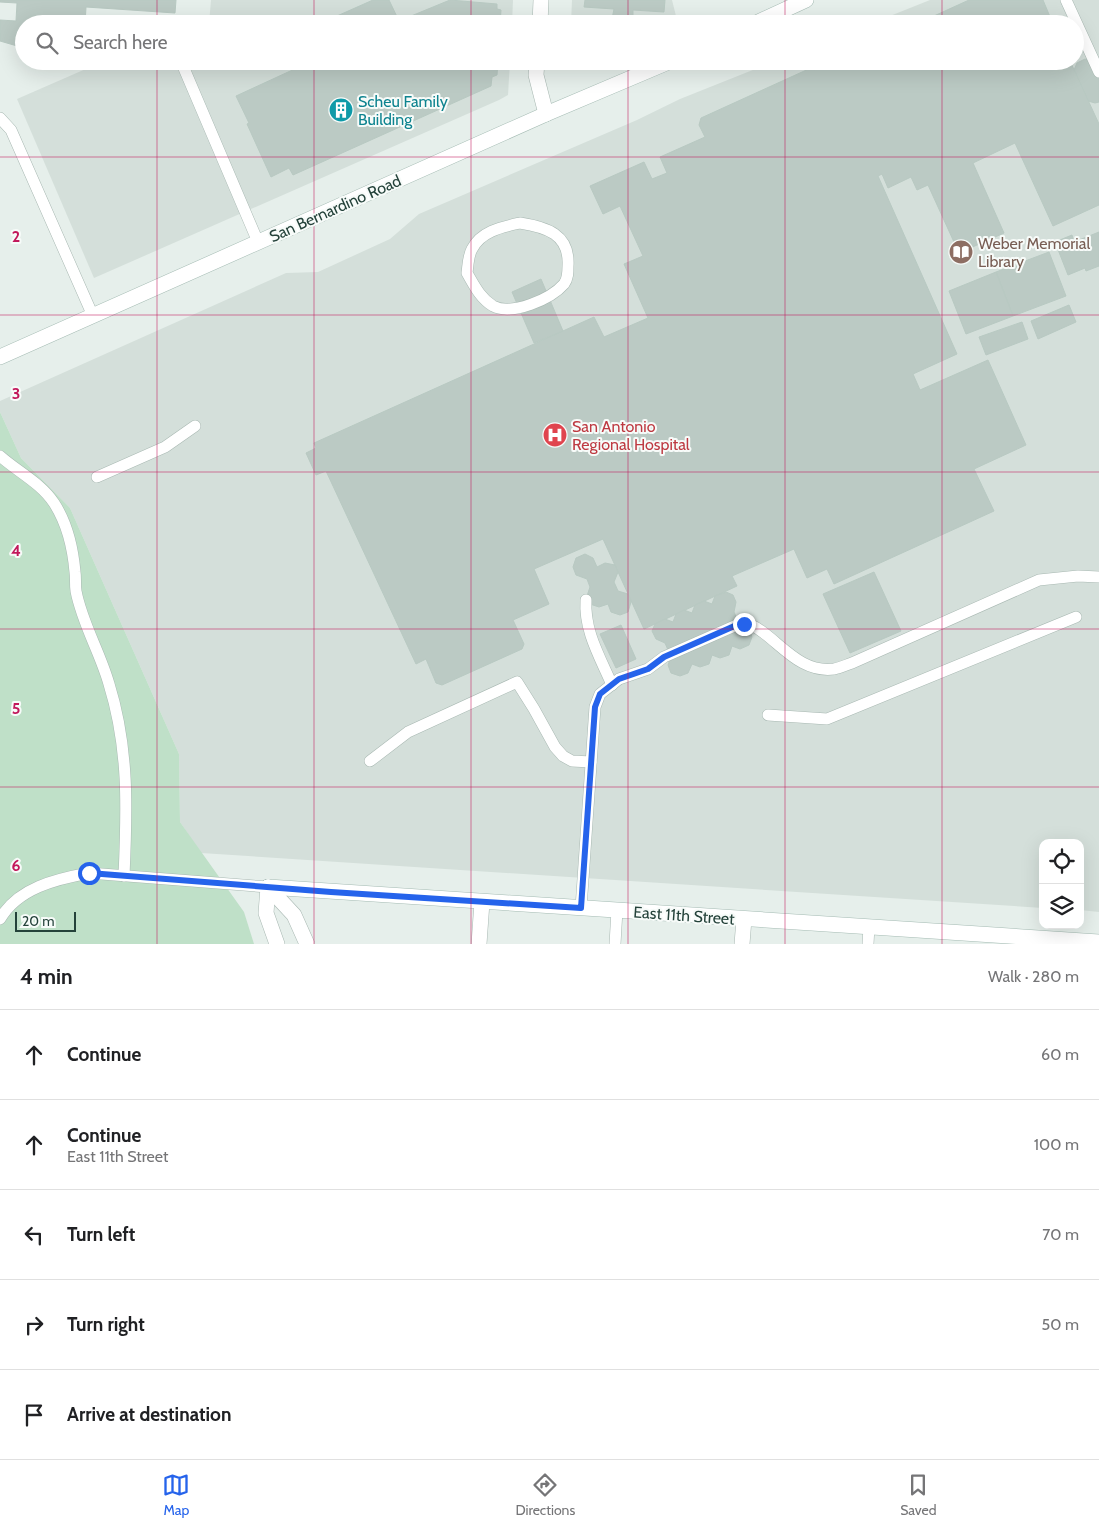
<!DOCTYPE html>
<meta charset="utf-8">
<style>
body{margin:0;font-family:Cabin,sans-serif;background:#f2f2f2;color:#202124}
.controls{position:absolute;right:15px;bottom:15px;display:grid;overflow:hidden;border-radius:10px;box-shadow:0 5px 20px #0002}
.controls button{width:45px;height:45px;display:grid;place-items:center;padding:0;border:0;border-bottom:1px solid #e0e0e0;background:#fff;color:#202124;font:25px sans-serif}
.scale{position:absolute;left:15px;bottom:12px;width:61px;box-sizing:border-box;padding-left:5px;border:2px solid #24423a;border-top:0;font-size:14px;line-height:18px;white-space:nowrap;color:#24423a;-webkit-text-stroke:4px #f7fbf9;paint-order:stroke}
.stop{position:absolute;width:15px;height:15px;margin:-11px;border:4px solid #2563eb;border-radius:50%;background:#fff}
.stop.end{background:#2563eb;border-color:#fff;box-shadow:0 1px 5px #0008}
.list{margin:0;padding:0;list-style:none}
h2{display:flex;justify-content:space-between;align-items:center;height:65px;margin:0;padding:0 20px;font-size:21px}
h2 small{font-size:16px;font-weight:400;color:#757577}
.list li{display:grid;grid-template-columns:32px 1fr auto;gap:15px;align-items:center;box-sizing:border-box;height:90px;padding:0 20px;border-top:1px solid #e0e0e0}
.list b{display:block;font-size:19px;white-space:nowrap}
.list p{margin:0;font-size:16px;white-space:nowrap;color:#757577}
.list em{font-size:16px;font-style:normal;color:#757577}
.icon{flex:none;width:28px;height:28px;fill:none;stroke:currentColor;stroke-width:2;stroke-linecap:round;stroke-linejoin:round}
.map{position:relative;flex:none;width:1099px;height:944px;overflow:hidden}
.search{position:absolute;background:#fff;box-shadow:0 5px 20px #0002;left:15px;right:15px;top:15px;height:55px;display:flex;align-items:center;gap:12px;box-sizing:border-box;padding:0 18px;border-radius:28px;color:#757577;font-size:19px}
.sheet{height:515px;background:#fff}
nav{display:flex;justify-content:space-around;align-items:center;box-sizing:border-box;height:70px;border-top:1px solid #e0e0e0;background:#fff;font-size:14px;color:#757577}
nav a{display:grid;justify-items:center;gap:2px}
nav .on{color:#2563eb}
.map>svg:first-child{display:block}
</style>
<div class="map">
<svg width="1099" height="944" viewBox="0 0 1099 944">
<rect width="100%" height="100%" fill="#e6efeb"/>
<!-- built -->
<g fill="#d4dfda">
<path d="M211 0H513L512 24H209Z"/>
<path d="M572 0H672L677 20 668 24H571Z"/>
<path d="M930 0H1099V912L1080 910V843H1043V908L201 853 180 822 179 754 70 508 21 458 0 412V401L286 273 318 272 390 239 419 214 637 120 680 99 775 61H1075V24H870Z"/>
<path d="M104 61H510L508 95 499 100 94 278 17 99Z"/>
</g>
<!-- green -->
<path fill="#bfe0c8" d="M0 412 21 458 70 508 179 754 180 822 244 912 254 944H0Z"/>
<!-- building -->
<g fill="#bbcac4" stroke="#b8c9c2">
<path d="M0 0H176L175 13 86 7 85 24H24V48L0 41V20L16 21 17 3 0 2Z"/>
<path d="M373 0H389L399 21 450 0 497 4V9L501 10 500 24H319Z"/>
<path d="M585 0H665L664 12 633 10V24H611L614 9 584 7Z"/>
<path d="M969 0H1043L1053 24H924L923 21Z"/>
<path d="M1085 59 1093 62 1099 75V102L1095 103 1088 101 1074 70 1077 63Z"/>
<path d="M312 61H498L497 75 492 77 491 86 293 175 289 168 271 177 247 124 249 123 236 96Z"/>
<path d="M834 61H1070L1099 124V205L1053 226 1015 143 973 163 1004 233 959 253 928 185 917 190 911 177 888 188 882 174 878 176 957 354 913 374 920 390 988 360 1026 445 974 469 994 511 834 584 827 569 807 578 794 549 732 576 737 586 644 629 603 539 534 569 549 604 513 620 524 644 522 649 442 685 436 683 426 659 416 664 326 471 316 475 306 453 316 448 314 443 594 317 604 337 648 318 624 264 643 256 620 206 603 214 590 186 644 162 652 179 667 173 660 157 705 137 699 125 701 118 813 67 814 70Z"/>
<path d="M1099 232V266L1086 271 1085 268 1068 275 1055 242 1072 235 1074 242Z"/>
<path d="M1049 252 1066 296 1013 316 996 272Z"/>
<path d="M996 272 1013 316 966 334 949 291Z"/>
<path d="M541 279 563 331 534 343 512 292Z"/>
<path d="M1069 305 1076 322 1038 339 1031 321Z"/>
<path d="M1022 322 1028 339 986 355 979 337Z"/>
<path d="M585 554 593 558 597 567 605 563 615 565 618 572 614 582 618 591 628 594 631 602 628 612 620 615 611 612 608 604 599 607 590 604 587 596 590 587 587 579 576 575 573 567 576 558Z"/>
<path d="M874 572 901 631 850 653 823 594Z"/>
<path d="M726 592 733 595 736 602 734 612 740 626 749 629 752 637 749 645 740 649 732 646 729 655 720 658 712 655 709 664 700 667 692 664 688 673 680 676 671 673 668 665 671 657 665 643 656 639 652 631 655 624 665 619 673 622 676 614 684 610 692 613 695 605 704 601 712 604 715 596Z"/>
<path d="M621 625 636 659 616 668 600 634Z"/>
</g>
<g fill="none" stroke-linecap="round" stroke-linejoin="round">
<defs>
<g id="lane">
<path d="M1066 0 1099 72"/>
<path d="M183 66 258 242"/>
<path d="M0 118 11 130 93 316"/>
<path d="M520 223C546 227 570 234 568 266 568 272 568 279 564 284 551 299 512 316 493 306 480 298 474 285 467 273 468 266 468 256 472 249 481 231 502 227 520 223Z"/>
<path d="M0 456C18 472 41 483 54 503 67 523 73 549 75 572 76 578 75 584 76 591 82 623 100 652 109 684 129 748 127 809 124 876"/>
<path d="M97 477 165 447 195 426"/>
<path d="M586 600C584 631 600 657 612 685"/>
<path d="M768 715 827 719 1076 617"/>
<path d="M370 761 408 732 517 682 534 709 555 747 563 756 572 761 591 762"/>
<path d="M581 908 595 707 600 694 619 679 648 669 664 657 739 624C750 623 756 627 764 633 785 649 804 673 834 669 840 668 846 665 852 663L1039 580 1078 576 1099 577"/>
<path d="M0 919C18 888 56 879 89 873L268 887"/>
<path d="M615 944 617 910"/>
<path d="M868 944 869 927"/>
</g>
<g id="street">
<path d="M540 24 541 0"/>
<path d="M537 61 536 75 546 114"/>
<path d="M268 887 294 915 307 944"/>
<path d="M268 887 266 913 277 944"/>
<path d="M479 944 482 902"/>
<path d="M742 944 744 919"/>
</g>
<g id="secondary">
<path d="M754 24 806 0"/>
<path d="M0 357 546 114 671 61"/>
<path d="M268 887 1099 942"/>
</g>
</defs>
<!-- lane casing -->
<use href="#lane" stroke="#a8b8b2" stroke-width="12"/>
<!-- street casing -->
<use href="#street" stroke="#a8b8b2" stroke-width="16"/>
<!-- secondary casing -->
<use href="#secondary" stroke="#a4bbb3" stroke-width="16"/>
<!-- lane -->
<use href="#lane" stroke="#fff" stroke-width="11"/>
<!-- street -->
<use href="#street" stroke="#fff" stroke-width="15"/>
<!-- secondary -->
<use href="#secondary" stroke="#fff" stroke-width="15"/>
</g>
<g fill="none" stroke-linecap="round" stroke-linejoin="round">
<!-- route -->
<path stroke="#2563eb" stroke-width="6" d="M89 873 331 892 581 908 595 707 600 694 619 679 648 669 664 657 739 624H744"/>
</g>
<!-- grid -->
<path fill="none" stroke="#c2185b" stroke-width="1" stroke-opacity="0.55" d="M157 0V24M314 0V24M471 0V24M628 0V24M785 0V24M942 0V24M157 61V944M314 61V944M471 61V944M628 61V944M785 61V944M942 61V944M0 157H1099M0 315H1099M0 472H1099M0 629H1099M0 787H1099"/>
<!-- icons -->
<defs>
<symbol id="building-disc" viewBox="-11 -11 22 22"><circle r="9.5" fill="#0f9aa8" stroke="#f7fbf9"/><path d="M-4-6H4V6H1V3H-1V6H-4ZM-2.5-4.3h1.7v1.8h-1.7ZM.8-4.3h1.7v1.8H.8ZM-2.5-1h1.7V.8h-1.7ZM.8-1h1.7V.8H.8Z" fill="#fff"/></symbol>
<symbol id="library-disc" viewBox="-11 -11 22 22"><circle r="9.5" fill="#8d6e63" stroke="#f7fbf9"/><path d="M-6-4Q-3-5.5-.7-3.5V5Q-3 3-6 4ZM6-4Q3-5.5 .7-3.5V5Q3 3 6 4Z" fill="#fff"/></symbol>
<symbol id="hospital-disc" viewBox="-11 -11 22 22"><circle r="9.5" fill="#e0444e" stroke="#f7fbf9"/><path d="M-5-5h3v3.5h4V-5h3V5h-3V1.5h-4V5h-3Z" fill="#fff"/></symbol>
</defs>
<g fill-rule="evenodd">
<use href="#building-disc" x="327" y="96" width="28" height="28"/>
<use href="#library-disc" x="947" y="238" width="28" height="28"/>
<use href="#hospital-disc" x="541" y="421" width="28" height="28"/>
</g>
<g text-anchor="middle" stroke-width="4" stroke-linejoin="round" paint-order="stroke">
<!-- culture labels -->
<g font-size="16" fill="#0d838f" stroke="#f7fbf9" text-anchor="start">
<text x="358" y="107">Scheu Family<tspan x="358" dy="18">Building</tspan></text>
</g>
<!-- street labels -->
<g font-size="16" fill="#24423a" stroke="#f7fbf9">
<text transform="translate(335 208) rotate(-24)" y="6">San Bernardino Road</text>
<text transform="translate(684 915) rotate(4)" y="6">East 11th Street</text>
</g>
<!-- education labels -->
<g font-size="16" fill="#785e54" stroke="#f7fbf9" text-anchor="start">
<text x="978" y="249">Weber Memorial<tspan x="978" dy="18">Library</tspan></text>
</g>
<!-- health labels -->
<g font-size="16" fill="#be3a42" stroke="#f7fbf9" text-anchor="start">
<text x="572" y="432">San Antonio<tspan x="572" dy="18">Regional Hospital</tspan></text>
</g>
</g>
<g font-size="16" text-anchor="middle" font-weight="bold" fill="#c2185b" stroke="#f7fbf9" stroke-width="4" stroke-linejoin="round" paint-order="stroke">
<text x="16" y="242">2</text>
<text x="16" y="399">3</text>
<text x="16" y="556">4</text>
<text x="16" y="714">5</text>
<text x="16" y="871">6</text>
</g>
</svg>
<div class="controls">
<button><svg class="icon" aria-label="locate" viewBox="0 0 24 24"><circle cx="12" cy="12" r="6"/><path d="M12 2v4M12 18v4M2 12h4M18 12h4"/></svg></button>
<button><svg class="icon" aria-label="layers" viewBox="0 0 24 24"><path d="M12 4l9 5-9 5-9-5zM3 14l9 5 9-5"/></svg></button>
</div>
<div class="scale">20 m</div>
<div class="stop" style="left:89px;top:873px"></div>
<div class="stop end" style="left:744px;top:624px"></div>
<div class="search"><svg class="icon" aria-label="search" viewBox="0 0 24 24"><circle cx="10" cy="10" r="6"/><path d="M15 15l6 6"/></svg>Search here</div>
</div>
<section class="sheet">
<h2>4 min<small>Walk · 280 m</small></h2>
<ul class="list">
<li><svg class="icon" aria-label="ahead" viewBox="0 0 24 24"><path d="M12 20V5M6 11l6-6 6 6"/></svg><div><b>Continue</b></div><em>60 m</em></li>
<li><svg class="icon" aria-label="ahead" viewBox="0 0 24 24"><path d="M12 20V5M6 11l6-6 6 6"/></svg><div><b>Continue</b><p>East 11th Street</p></div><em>100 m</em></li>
<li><svg class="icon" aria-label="left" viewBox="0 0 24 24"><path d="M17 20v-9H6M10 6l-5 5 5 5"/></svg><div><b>Turn left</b></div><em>70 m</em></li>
<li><svg class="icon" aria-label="right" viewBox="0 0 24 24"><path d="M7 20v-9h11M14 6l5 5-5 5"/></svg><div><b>Turn right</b></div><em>50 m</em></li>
<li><svg class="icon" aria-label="arrive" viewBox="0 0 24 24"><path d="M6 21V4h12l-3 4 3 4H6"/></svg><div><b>Arrive at destination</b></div></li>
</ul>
</section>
<nav>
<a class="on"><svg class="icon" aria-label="map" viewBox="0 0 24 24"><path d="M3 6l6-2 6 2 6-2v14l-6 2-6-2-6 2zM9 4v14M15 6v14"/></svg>Map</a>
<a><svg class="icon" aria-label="directions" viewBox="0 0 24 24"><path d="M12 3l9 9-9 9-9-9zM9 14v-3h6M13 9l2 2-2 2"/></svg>Directions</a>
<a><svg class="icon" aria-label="saved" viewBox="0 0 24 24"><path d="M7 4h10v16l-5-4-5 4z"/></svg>Saved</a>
</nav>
